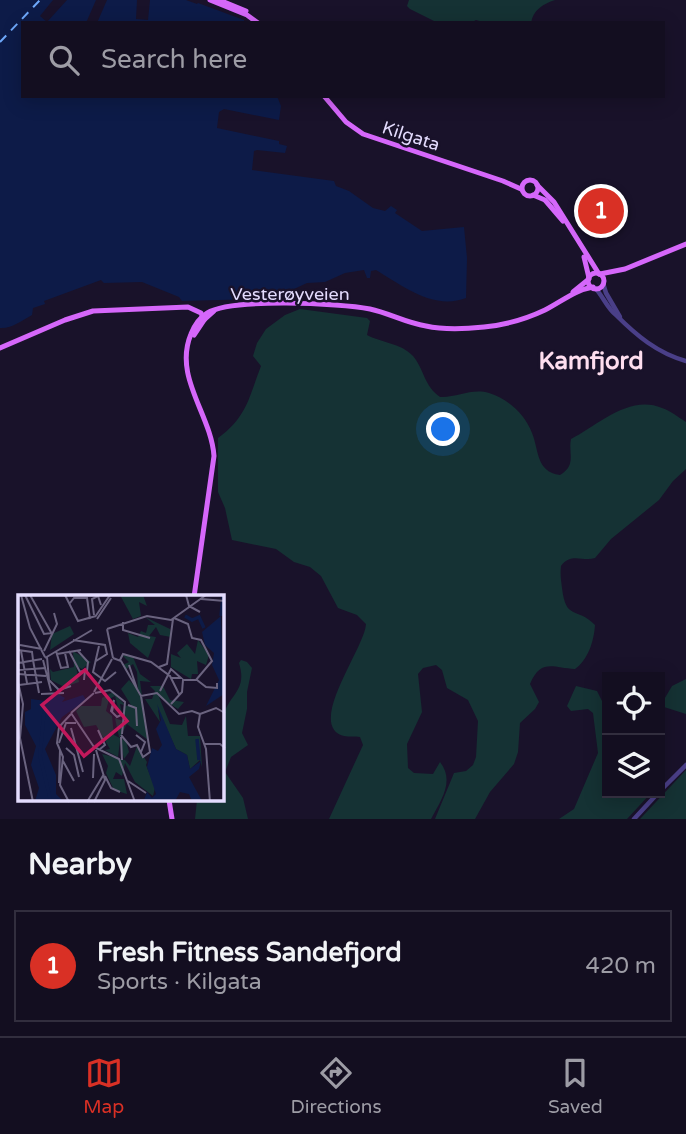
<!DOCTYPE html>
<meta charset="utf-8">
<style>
body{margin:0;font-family:"Varela Round",sans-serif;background:#1c1729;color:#f1f3f6}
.controls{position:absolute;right:21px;bottom:21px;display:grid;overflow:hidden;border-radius:0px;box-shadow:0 4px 18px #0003}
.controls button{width:63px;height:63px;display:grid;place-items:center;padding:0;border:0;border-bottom:2px solid #322e3e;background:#130e20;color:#f1f3f6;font:35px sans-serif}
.you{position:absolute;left:444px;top:430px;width:24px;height:24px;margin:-18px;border:5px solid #fff;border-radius:50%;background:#1a73e8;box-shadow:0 0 0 10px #1a73e833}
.badge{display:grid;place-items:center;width:46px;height:46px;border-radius:50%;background:#d93025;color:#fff;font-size:23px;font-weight:700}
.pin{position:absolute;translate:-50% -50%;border:4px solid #fff;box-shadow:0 2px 7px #0006}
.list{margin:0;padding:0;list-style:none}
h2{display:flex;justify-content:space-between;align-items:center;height:91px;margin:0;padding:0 28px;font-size:30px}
h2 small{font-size:23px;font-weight:400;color:#9d9ca5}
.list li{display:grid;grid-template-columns:46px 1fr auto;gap:21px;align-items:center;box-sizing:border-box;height:112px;margin:0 14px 14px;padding:0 14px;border:2px solid #322e3e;border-radius:0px}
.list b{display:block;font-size:26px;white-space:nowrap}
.list p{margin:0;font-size:23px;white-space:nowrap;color:#9d9ca5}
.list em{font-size:23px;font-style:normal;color:#9d9ca5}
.icon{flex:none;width:38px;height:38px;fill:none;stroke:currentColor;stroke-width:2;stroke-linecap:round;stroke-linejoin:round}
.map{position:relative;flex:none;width:686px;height:819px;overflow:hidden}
.search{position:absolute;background:#130e20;box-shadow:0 4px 18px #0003;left:21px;right:21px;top:21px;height:77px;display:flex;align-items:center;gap:18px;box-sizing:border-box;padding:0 24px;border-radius:0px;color:#9d9ca5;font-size:26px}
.sheet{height:217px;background:#130e20}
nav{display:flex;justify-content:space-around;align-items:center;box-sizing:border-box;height:98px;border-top:2px solid #322e3e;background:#130e20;font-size:19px;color:#9d9ca5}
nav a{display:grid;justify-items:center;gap:4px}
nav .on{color:#d93025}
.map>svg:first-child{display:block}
</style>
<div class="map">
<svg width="686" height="819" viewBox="0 0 686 819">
<rect width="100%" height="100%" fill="#19122a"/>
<!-- green -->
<g fill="#153234">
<path d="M409 0H555C543 4 533 10 531 23H486L476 20 470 23H438L410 9 407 6Z"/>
<path d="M300 309 367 318 370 321 367 335C382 343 401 343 413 356 424 369 424 386 440 397 457 398 471 388 489 393 508 399 525 414 532 433 539 450 536 472 560 475 577 465 568 453 571 439 597 426 629 394 662 408 671 411 678 417 686 422V469L673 481 659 500 611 539 595 558C583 562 571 552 561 566 560 574 561 580 562 588 566 621 576 606 595 625 594 641 588 660 575 669 553 668 541 658 530 684L539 702 535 709 520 723 518 752 514 764 490 792 475 819H435L454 773 466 771 473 765 476 757 478 721 468 700 447 688 442 670 436 665 423 668 418 674 422 712 407 744 408 768 414 773 433 774 440 762C455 781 441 800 431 819H329L363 745 360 737C355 736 349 737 344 736 305 726 365 648 366 624L357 615 338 608 321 576 310 567 294 562 276 549 232 540 225 508 218 492V438C247 417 249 397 261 366L253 356 257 343 266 329 285 315Z"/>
<path d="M241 660 247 662 252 668 247 692V709L242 733 248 745 231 757 225 772 243 798 248 819H195L197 800H222C222 774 218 743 223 718 228 694 248 692 239 663Z"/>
<path d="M686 679V714L664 707 662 703 672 686Z"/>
<path d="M576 686 597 691 607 711V793H651L627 819H559L574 809 598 753 593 713 588 709 571 711 567 706Z"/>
<path d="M686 770V819H640Z"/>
</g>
<!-- water -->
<g fill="#0d1b48">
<path d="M0 0H53L40 16 47 22 67 0H96L86 23H23V96H277L281 106 279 120 224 109 219 112 217 128 279 141V144L287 146 285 153 257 150 254 151 252 170 334 181 336 186 349 191 373 208 385 211 391 206 397 210 395 213 422 231 464 227 467 258 466 298C433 311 400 284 376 270L371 271 370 278H367L364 270 345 273 325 282 307 283 294 289 289 298 182 301 179 297 142 282 104 283 101 280 44 301 45 304 33 308 32 315C23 320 11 329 0 328Z"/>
<path d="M107 0H137L136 19 148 20 150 0H186L197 4 198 3 244 20V23H97Z"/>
</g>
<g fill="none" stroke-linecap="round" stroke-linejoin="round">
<!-- ferry -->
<path stroke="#6ea8fa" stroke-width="2" stroke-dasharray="9 7" stroke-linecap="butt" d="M0 42 40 0"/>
<!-- minor -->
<g stroke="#4a3f88" stroke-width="4.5">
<path d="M603 283 606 293 620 317"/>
<path d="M595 288C603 296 607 308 616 315 636 335 657 353 686 361"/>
<path d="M660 791 686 765"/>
<path d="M634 819 658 793"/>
</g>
<!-- major -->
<g stroke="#d567fa" stroke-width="5">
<path d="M210 0 247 15 258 23"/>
<path d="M219 0 246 11"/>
<path d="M324 96 346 122 363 134 503 181 521 189"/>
<circle cx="530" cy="188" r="8"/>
<path d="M537 185 554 202 599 274"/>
<path d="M533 195 545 200 563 221"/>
<path d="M584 257 589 278"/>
<circle cx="596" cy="281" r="8"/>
<path d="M600 274 625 269 686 244"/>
<path d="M573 292 589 279"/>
<path d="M194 335 204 320 214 311"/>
<path d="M0 348 65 320 93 311 188 307 201 313 204 320"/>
<path d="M194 597 214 456C211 414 173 377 191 334 194 326 199 318 207 313 232 298 339 303 370 309 389 313 406 323 426 326 444 330 465 329 484 327 505 325 526 319 545 310 561 302 575 290 593 287"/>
<path d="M169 800 172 819"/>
</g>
</g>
<g text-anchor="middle" stroke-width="5" stroke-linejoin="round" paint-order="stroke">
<!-- street labels -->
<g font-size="18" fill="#e4dcfe" stroke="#19122a">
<text transform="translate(411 136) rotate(18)" y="6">Kilgata</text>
<text x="290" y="300">Vesterøyveien</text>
</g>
<!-- district labels -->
<g font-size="24" font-weight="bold" fill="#fedeef" stroke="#19122a">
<text x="591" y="369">Kamfjord</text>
</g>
</g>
<!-- overview -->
<g transform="translate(18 595)">
<rect width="206" height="206" fill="#19122a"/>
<path d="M125 0 129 11 121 7 123 21 115 24 102 0ZM127 22 152 34 153 42 142 40 138 32 131 41 138 42 130 63 112 48 110 38 120 42 123 36 128 38 130 30H137ZM52 31 56 39 32 55 34 39ZM180 45 191 60 188 70 179 66 180 79H174L173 84 153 72V59L163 63 159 58 169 49 177 59ZM55 56 73 67 64 74 58 71 61 87 46 92 33 85 32 74 35 77 56 72ZM104 60 115 62 122 79 133 87 122 86 130 145 109 129 102 142H101L97 123 105 126 106 110 102 109 104 119 102 120 97 101 91 104 88 116 94 121 96 140 108 146 111 157 106 164 102 146 100 162 87 155 92 154 78 130 66 132 58 116 63 111H83L84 103 95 97 108 111 113 110 103 94 111 85 120 94 119 77 115 69 107 75 105 70 111 67ZM132 91H145L152 105 166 107 160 114 141 102 152 129 164 130 168 121 170 141H182L184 172 182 165 172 174 169 160 158 154 140 114 142 127 127 104H134L137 96ZM119 151 129 167 132 158 128 170 137 193 135 201 117 187 107 168 104 181 98 177 95 184H106L109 199 96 195 88 178 90 171 84 159 107 165 112 171Z" fill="#153234"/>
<path d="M203 21 206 99 188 111 201 85 194 70 196 58 187 50 184 37ZM40 99 47 103 44 107 65 100 68 105 44 122 27 154 38 180V199L45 206H17L21 193 13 170 18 151 7 130V117L13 114V104L28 106ZM139 109 158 154 169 160 172 174 183 166 181 174 171 182 184 206H174L171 199 162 197 157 206 126 205 129 197 134 203 138 199 129 172 134 153 140 156 144 150 138 134 143 125Z" fill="#0d1b48"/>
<path fill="none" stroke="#0d1b48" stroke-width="3.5" d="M167 21 174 25 181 22 186 33M203 21 205 0M27 106 22 161 33 207M179 144 181 165"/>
<path fill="none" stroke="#6a637f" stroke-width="2" d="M3 0 12 33 27 62M7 0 26 39 34 38M12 0 34 39M47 0 60 26 78 21M168 0 171 11 182 17M183 4 207 6M52 8 56 3H69L72 24M76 20 74 4 80 1 83 10M77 22 92 0M79 24 93 3M105 27V35L132 43M89 34 129 21 153 25 188 0M89 34 95 63M55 45 87 50 89 59 78 66M2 50 24 54M81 51 75 77 87 86 98 77M0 55 14 57 15 65M3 56 9 88M26 56 39 29 36 18M38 56 43 73 50 72 47 58M51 56 62 77 67 75 66 85M60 56 70 67 69 76M39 59 63 55M29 62 31 85 41 95 53 91M27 63 74 35M95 63 103 66 123 101 139 98 161 119 174 116 182 119 180 132 188 154 192 207M15 65 21 98M25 65 33 96M102 65 105 59 133 67 152 81 161 99M0 68 24 64M111 70 119 94M141 72 149 69 155 24M0 75 28 73M0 79 28 81M179 85 188 92 199 93V88M0 87 5 109 2 143 15 207M1 90 24 87M142 96 153 74 163 83H153M76 97 94 64M77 98 92 95 107 107 104 139M23 99 46 98M153 109 164 97 165 85H178L194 66 183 45 174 43 170 29 156 23M110 110 118 113 119 131M94 117 96 105 93 116 99 122 105 119M53 118 76 152 101 164 117 207M53 118 76 98M182 119 198 113 207 118M53 133 65 177M80 135 87 150 82 154M103 140 113 152 119 150 125 162 132 157 123 101M118 140 127 147 123 157M103 142 104 165M41 148 48 128H58M186 149H202L207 153M48 153 56 160 61 182M45 166 56 186M87 181 93 193 102 197M75 183 76 159M110 186 128 198M41 188 42 155M51 207 42 190 45 162 39 148 41 132 53 119M69 207 86 179M76 207 87 185 78 155"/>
<path fill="#c2185b" fill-opacity="0.15" stroke="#c2185b" stroke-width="3.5" d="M67 75 109 126 66 161 24 110Z"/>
<rect width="206" height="206" fill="none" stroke="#e4dcfe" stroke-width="3.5"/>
</g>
</svg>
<div class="controls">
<button><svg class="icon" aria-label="locate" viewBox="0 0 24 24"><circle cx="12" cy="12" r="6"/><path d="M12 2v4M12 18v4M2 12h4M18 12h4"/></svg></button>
<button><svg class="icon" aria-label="layers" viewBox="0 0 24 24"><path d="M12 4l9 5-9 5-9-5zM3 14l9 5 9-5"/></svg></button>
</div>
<div class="you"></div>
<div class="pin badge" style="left:601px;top:211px">1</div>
<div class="search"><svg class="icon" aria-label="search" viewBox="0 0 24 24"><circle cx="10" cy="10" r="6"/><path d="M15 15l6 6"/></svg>Search here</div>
</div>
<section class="sheet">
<h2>Nearby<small></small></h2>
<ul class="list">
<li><span class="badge">1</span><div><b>Fresh Fitness Sandefjord</b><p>Sports · Kilgata</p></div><em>420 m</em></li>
</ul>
</section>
<nav>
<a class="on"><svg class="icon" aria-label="map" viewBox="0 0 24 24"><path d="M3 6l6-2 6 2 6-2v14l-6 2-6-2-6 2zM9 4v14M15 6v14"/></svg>Map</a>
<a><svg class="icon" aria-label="directions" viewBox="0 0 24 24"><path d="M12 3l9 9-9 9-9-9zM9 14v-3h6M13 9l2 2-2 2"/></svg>Directions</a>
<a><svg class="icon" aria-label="saved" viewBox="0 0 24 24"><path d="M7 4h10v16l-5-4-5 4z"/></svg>Saved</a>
</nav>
